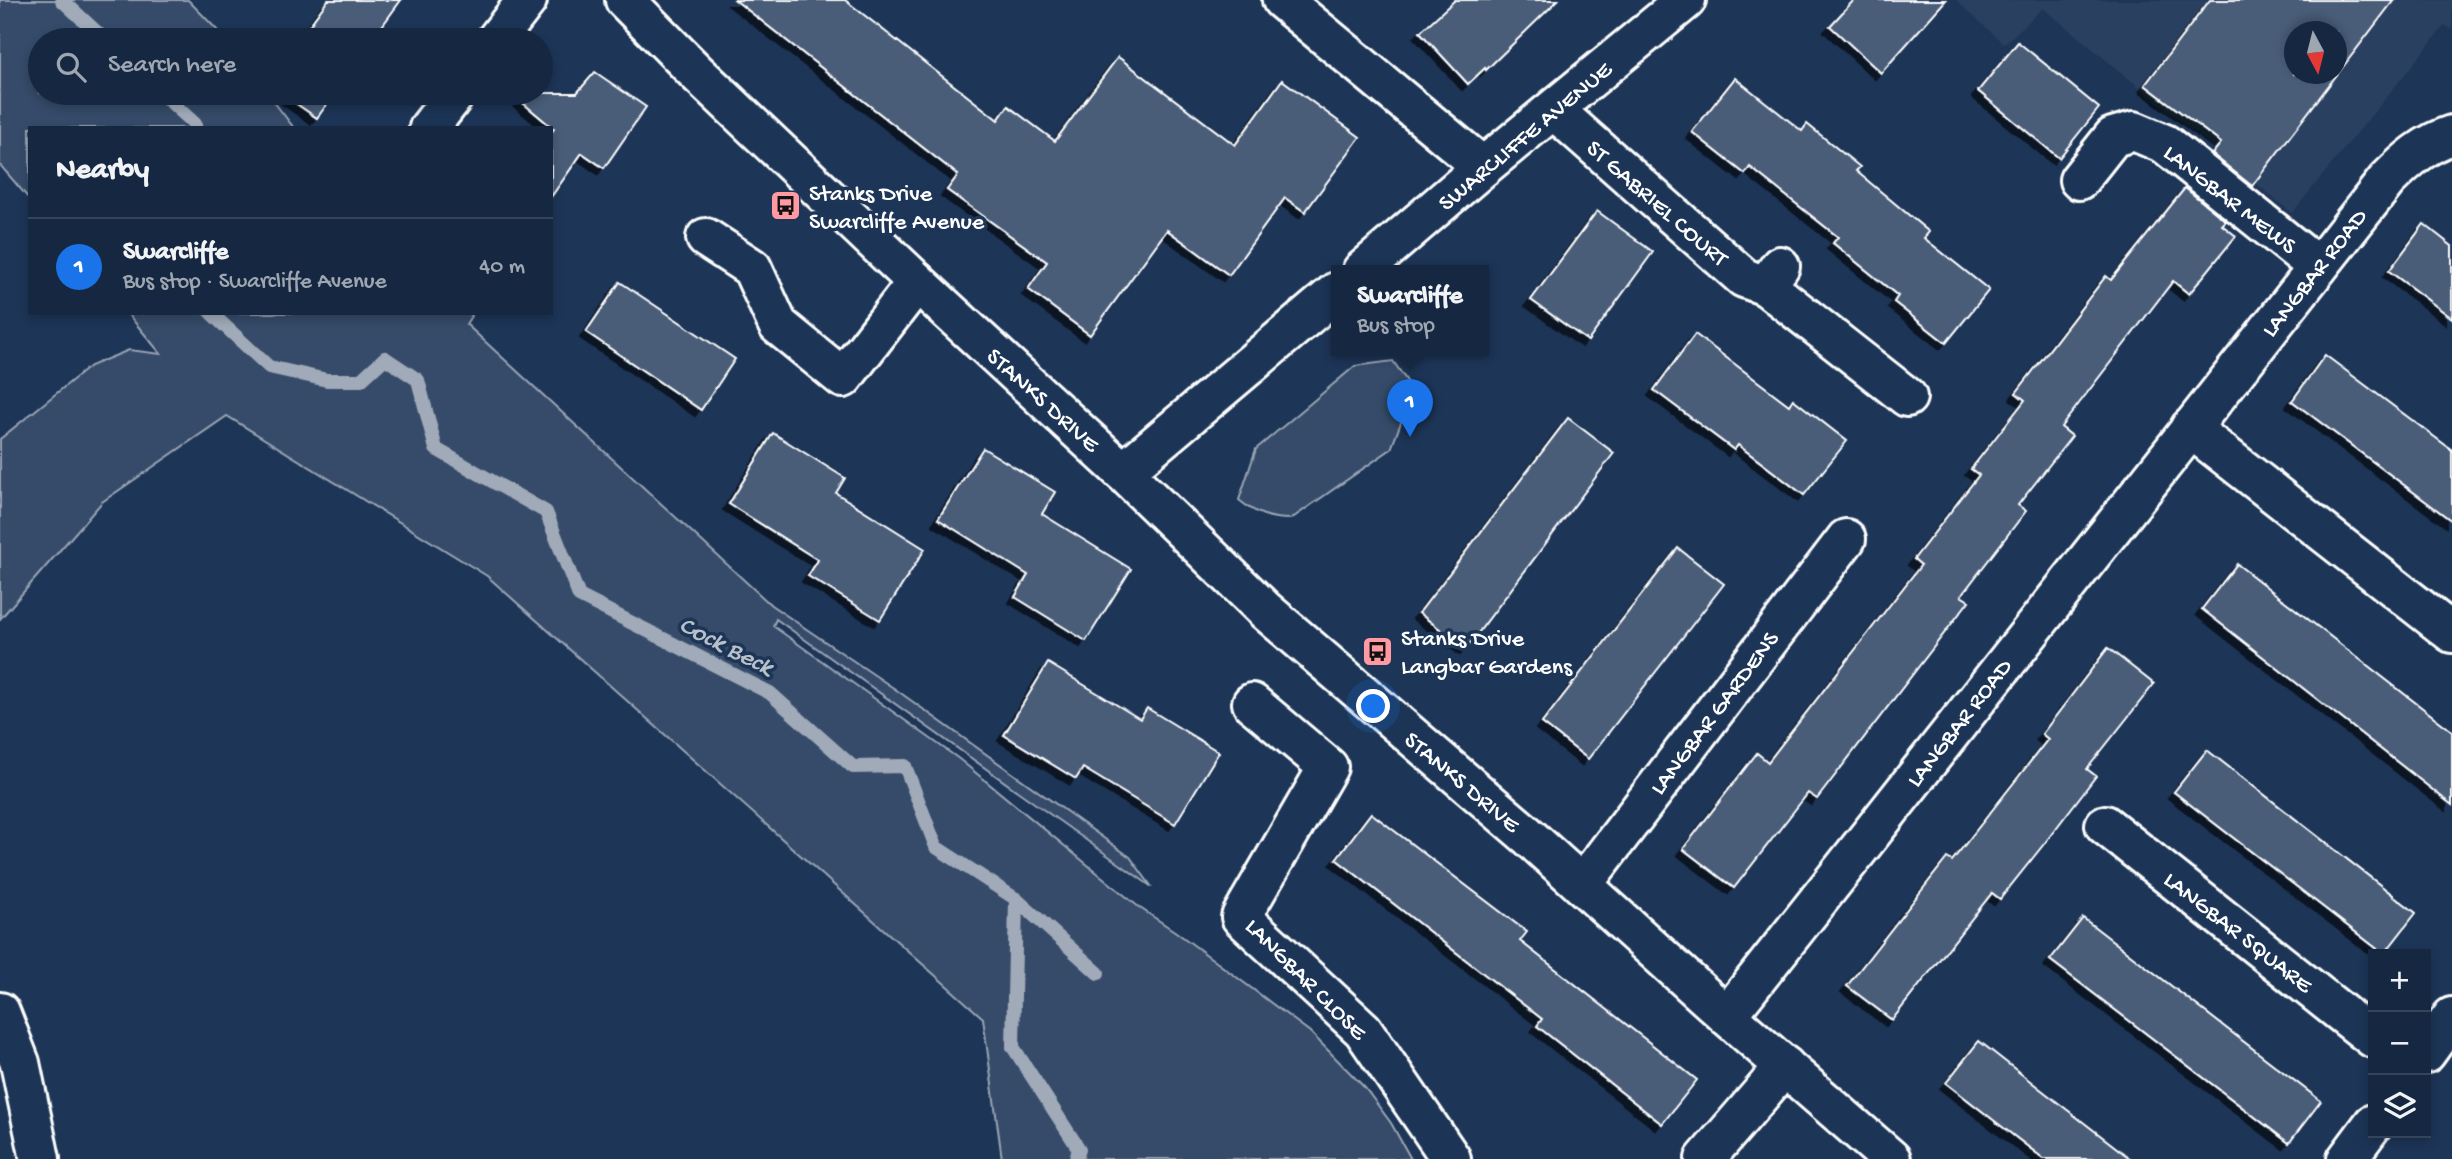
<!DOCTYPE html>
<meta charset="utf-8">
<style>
body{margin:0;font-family:"Gochi Hand",sans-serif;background:#1f3048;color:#f1f3f6}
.controls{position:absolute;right:21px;bottom:21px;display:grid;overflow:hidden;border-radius:0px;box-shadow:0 4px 10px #0003}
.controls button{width:63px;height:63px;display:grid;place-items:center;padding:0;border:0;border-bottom:2px solid #35445a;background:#162841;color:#f1f3f6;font:35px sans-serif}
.compass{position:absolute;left:2284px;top:21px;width:63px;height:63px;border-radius:50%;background:#162841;box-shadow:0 4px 10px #0003;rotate:173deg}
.you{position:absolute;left:1374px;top:707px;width:24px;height:24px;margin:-18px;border:5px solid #fff;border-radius:50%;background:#1a73e8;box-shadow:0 0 0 10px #1a73e833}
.badge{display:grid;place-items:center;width:46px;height:46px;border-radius:50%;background:#1a73e8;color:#fff;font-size:23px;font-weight:700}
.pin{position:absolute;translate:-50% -58px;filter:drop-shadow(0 2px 4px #0008)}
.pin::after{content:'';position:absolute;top:37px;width:24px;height:21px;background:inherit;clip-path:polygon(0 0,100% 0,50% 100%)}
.popup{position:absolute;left:1331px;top:265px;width:158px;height:91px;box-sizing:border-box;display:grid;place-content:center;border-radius:0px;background:#162841;filter:drop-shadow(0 2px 5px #0005);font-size:23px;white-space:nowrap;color:#9ea6b1}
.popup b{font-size:26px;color:#f1f3f6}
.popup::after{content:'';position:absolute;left:50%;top:100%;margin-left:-14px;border:14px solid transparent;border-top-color:#162841}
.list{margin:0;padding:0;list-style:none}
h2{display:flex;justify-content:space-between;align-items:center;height:91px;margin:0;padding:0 28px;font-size:30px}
h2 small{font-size:23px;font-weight:400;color:#9ea6b1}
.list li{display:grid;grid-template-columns:46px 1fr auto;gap:21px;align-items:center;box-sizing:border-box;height:98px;padding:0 28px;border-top:2px solid #35445a}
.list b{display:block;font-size:26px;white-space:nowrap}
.list p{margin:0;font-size:23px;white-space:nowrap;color:#9ea6b1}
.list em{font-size:23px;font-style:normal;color:#9ea6b1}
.icon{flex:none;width:38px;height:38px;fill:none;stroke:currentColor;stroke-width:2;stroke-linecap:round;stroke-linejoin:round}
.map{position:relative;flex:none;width:2452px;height:1159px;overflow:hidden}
.search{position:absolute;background:#162841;box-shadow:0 4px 10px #0003;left:28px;top:28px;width:525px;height:77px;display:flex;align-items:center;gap:18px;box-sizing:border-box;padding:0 24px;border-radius:38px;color:#9ea6b1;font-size:26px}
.panel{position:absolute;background:#162841;box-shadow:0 4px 10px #0003;left:28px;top:126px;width:525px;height:189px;border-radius:0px}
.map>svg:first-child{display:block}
</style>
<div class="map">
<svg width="2452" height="1159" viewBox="0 0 2452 1159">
<defs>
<filter id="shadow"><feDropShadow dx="-6" dy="6" stdDeviation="0" flood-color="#0009"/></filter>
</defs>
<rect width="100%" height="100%" fill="#1d3557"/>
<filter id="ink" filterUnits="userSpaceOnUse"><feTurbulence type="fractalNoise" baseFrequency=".0143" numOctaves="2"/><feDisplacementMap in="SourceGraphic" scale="14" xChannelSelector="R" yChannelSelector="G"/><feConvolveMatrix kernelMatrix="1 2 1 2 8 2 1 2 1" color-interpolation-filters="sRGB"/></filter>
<g filter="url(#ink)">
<!-- built -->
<path fill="#2a4161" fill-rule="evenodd" d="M1956 0H2452V30L2445 25 2292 213 2043 8 2004 44ZM2294 32H2336V74H2294Z"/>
<!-- green -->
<g fill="#364b69" stroke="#9aa5b4" stroke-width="2">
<path d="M0 0H188L227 40H40V93H267L294 128H30V200L0 165Z"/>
<path d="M127 313H473L466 324 771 605 895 689 1130 857 1152 887 776 619 773 626 959 759 1140 908 1176 932 1310 1032 1365 1088 1391 1123 1411 1159H1002L983 1018 487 576 227 416 102 502 0 619V439L90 366 129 350 161 354Z"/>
<path d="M1393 361 1413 390 1391 449 1291 519C1269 519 1256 514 1239 500L1256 449 1355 366Z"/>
</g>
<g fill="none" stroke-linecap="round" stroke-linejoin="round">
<!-- stream -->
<g stroke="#a0aab8" stroke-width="14">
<path d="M62 0 105 40"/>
<path d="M161 93 195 124V128"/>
<path d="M211 313 269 367 327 380H361L385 358 418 380 436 449 546 512 579 596 770 693 853 767 905 766 936 847 1016 899 1013 1047 1079 1149 1076 1159"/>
<path d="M1016 899 1098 973"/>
</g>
</g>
<!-- building -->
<g fill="#4a5d79" stroke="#fff" stroke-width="2" fill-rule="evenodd" filter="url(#shadow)">
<path d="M328 0H401L372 40H299Z"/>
<path d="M735 0H845L998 120 1008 106 1055 141 1118 57 1235 145 1282 80 1360 137 1305 212 1285 198 1229 275 1167 230 1090 335 1028 289 1047 262 947 190 958 175Z"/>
<path d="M1455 0H1558L1486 70 1485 68 1468 84 1420 32Z"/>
<path d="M1854 0H1946L1881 73 1830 26Z"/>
<path d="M2210 0H2394L2252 186 2212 154 2221 143 2145 85ZM2294 32H2336V74H2294Z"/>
<path d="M2018 42 2099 108 2059 158 1978 91Z"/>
<path d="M595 72 646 107 604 168 582 153 551 197V133L554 129 511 93H577Z"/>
<path d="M1735 78 1802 131 1807 124 1860 167 1856 171 1929 232 1924 238 1989 290 1946 343 1894 302 1898 296 1833 243 1838 237 1750 167 1745 174 1692 132Z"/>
<path d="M281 93H335L317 118Z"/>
<path d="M2185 188 2226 221 2222 225 2236 236 2189 294 2173 281 2061 427 2072 436 2018 505 2026 511 1961 596 1969 601 1817 799 1808 793 1734 888 1683 849 1757 753 1768 762 1921 565 1914 559 1979 475 1971 469 2025 400 2016 393 2106 276 2111 280Z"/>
<path d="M1597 211 1653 252 1588 341 1531 300Z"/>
<path d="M2424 224 2452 246V318L2389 271Z"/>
<path d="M620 282 735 359 701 410 586 332Z"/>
<path d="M1695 334 1789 405 1793 399 1847 441 1804 495 1738 445 1734 450 1654 390Z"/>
<path d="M2325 355 2452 450V521L2292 401Z"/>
<path d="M1568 418 1614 453 1466 649 1419 613Z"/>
<path d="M773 433 845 478 836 493 925 549 880 620 808 576 818 560 729 504Z"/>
<path d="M983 448 1055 492 1042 514 1131 569 1086 641 1015 597 1028 575 938 519Z"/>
<path d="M1678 548 1724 584 1588 759 1542 723Z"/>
<path d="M2237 564 2452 731V805L2202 609Z"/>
<path d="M2108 648 2154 684 2087 769 2096 776 2044 844 2000 899 1992 893 1892 1020 1847 986 1947 858 1952 861 2016 780 2048 739 2042 734Z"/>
<path d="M1048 663 1140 719 1147 708 1219 752 1175 824 1083 768 1076 779 1004 735Z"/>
<path d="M2207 750 2416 913 2384 954 2174 792Z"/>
<path d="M1371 813 1527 932 1520 941 1697 1080 1662 1124 1537 1026 1542 1019 1336 859Z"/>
<path d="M2083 918 2321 1101 2289 1143 2050 960Z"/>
<path d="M1979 1041 2048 1095 2131 1159H2044L1996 1122 1946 1083Z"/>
</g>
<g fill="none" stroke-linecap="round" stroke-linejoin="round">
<defs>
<g id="minor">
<path d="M625 0 696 72 917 282 1123 472 1266 611 1527 835 1727 1016 1891 1159"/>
<path d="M1282 0 1483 167"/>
<path d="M496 40 527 0"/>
<path d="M1554 110 1744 278 1766 286"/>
<path d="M429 128 456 93"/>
<path d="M2079 180 2113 137 2134 131 2165 144 2318 267"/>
<path d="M706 238 752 268 778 325 843 378 917 282"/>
<path d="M1780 266 1766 286 1907 397"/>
<path d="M1362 271 1483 167 1686 0"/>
<path d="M2190 428 2452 633"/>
<path d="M1123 472 1336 292"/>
<path d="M1252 703 1328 767 1241 917 1363 1030 1451 1159"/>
<path d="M2105 825 2373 1038"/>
<path d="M1582 885 1846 539"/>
<path d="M0 1012 20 1063 40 1159"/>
<path d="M1727 1016 2387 180C2406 161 2426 143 2452 135"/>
<path d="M2426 1053 2452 1017"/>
<path d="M1705 1159 1785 1066"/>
<path d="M2347 1159 2373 1124"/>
</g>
</defs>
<!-- minor casing -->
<use href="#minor" stroke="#fff" stroke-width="44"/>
<!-- minor -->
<use href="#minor" stroke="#1d3557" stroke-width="38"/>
</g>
</g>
<!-- icons -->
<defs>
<symbol id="bus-square" viewBox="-11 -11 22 22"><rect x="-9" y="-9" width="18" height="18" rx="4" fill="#ff9aa2" stroke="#1d3557"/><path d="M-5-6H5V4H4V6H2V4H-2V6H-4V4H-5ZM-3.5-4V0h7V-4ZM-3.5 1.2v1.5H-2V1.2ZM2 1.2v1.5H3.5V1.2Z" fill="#111"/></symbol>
</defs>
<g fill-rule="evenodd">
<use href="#bus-square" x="768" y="188" width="35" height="35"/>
<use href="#bus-square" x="1360" y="634" width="35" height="35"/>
</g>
<g text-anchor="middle" stroke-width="7" stroke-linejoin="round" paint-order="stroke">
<!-- street labels -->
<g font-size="24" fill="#fff" stroke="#1d3557">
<text transform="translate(1524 135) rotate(-40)" y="8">SWARCLIFFE AVENUE</text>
<text transform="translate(2231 198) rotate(38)" y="8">LANGBAR MEWS</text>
<text transform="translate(1658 202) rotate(41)" y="8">ST GABRIEL COURT</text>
<text transform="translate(2313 272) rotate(-52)" y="8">LANGBAR ROAD</text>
<text transform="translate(1044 399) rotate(42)" y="8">STANKS DRIVE</text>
<text transform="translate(1713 712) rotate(-53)" y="8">LANGBAR GARDENS</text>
<text transform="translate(1958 722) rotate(-52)" y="8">LANGBAR ROAD</text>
<text transform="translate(1463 781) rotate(40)" y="8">STANKS DRIVE</text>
<text transform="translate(2239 931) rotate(38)" y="8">LANGBAR SQUARE</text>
<text transform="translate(1307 978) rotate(45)" y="8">LANGBAR CLOSE</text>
</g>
<!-- poi labels -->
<g font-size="24" fill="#fff" stroke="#1d3557" text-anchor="start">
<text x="809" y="200">Stanks Drive<tspan x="809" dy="28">Swarcliffe Avenue</tspan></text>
<text x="1401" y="645">Stanks Drive<tspan x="1401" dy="28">Langbar Gardens</tspan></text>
</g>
<!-- water labels -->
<g font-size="26" font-style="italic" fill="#b8c0ca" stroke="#1d3557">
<text transform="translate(727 644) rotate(27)" y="9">Cock Beck</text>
</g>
</g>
</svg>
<div class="controls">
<button>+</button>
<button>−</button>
<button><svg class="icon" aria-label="layers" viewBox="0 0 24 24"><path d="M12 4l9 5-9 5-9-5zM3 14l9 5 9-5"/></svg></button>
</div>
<svg class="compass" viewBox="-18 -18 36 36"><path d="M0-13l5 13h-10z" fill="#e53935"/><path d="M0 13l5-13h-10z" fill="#9ea6b1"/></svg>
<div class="you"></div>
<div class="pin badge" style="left:1410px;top:437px">1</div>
<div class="popup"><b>Swarcliffe</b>Bus stop</div>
<div class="search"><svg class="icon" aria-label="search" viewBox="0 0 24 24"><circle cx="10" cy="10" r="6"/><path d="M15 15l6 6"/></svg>Search here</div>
<section class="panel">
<h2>Nearby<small></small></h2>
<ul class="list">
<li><span class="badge">1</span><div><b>Swarcliffe</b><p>Bus stop · Swarcliffe Avenue</p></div><em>40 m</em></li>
</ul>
</section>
</div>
